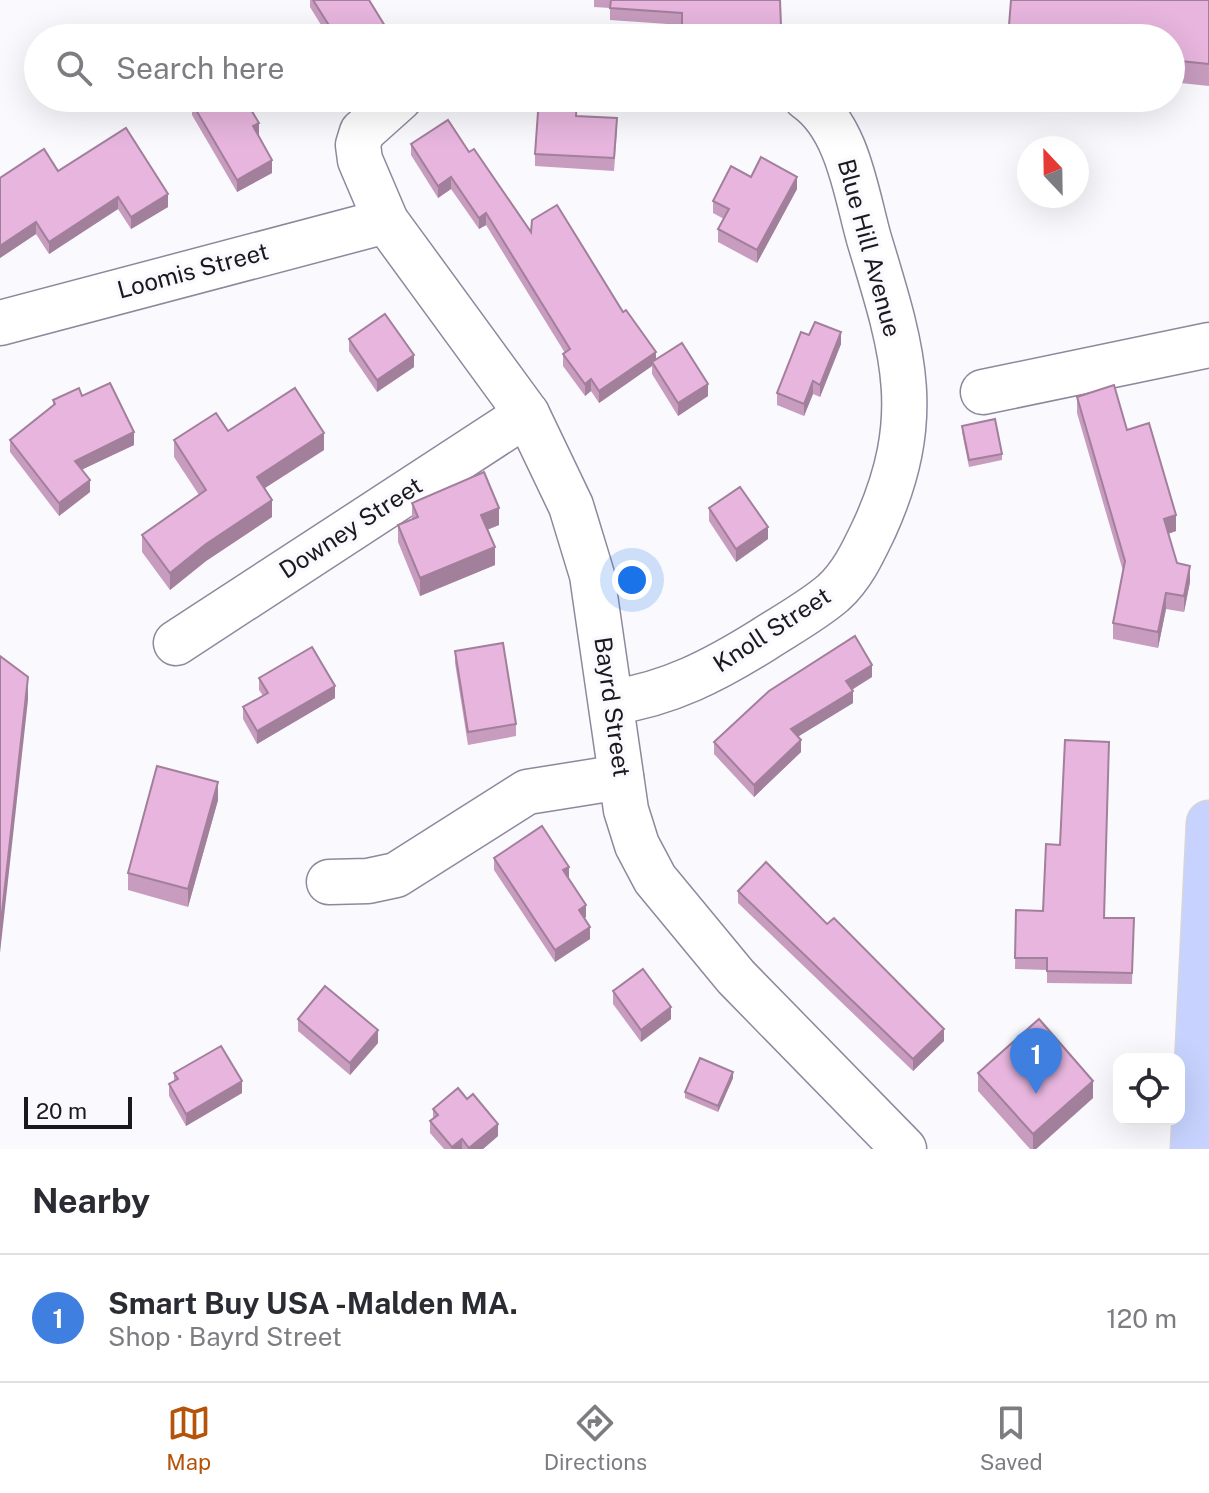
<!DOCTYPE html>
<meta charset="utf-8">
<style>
body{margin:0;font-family:"Public Sans",sans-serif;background:#f7f7f7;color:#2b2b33}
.controls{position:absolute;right:24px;bottom:24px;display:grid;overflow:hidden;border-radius:16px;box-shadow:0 8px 32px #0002}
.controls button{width:72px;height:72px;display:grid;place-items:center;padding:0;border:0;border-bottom:2px solid #e1e1e2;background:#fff;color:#2b2b33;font:40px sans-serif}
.compass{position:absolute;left:1017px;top:136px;width:72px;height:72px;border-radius:50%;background:#fff;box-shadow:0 8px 32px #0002;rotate:338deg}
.scale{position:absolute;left:24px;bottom:20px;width:108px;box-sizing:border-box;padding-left:8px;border:4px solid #1b1820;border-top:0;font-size:22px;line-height:28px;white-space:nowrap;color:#1b1820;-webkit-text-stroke:6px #faf9fd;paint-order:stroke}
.you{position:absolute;left:632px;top:580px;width:28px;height:28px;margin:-20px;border:6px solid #fff;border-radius:50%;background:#1a73e8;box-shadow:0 0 0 12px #1a73e833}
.badge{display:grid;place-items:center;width:52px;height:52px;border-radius:50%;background:#b45309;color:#fff;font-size:26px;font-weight:700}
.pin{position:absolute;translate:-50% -66px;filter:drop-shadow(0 2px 4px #0008)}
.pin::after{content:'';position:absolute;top:42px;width:28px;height:24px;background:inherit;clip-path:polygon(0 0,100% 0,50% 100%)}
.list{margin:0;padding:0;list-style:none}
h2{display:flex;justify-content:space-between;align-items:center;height:104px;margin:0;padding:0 32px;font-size:34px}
h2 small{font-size:26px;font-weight:400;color:#7c7c81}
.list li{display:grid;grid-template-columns:52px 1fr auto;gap:24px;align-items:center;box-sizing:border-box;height:128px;padding:0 32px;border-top:2px solid #e1e1e2}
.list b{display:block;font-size:30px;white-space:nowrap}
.list p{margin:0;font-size:26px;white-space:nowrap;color:#7c7c81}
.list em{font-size:26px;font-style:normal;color:#7c7c81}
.icon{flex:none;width:44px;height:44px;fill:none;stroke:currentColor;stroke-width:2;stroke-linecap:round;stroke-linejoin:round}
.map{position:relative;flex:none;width:1209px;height:1149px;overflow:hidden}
.search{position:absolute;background:#fff;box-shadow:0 8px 32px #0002;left:24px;right:24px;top:24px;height:88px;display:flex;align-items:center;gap:20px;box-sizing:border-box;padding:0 28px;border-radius:44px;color:#7c7c81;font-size:30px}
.sheet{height:232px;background:#fff}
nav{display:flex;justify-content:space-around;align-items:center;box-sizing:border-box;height:112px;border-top:2px solid #e1e1e2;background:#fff;font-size:22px;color:#7c7c81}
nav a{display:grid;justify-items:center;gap:4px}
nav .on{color:#b45309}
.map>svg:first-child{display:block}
</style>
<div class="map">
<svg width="1209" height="1149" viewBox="0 0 1209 1149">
<rect width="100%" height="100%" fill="#faf9fd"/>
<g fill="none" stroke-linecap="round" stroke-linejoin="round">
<defs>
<g id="minor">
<path d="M400 98 362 132 358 145 360 160 386 221 527 414 571 506 592 575 626 810 637 845 655 879 736 977 904 1149"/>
<path d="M0 323 386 221"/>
<path d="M983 392 1209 345"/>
<path d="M176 643 527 414"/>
<path d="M613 702C669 694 715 670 763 640 786 625 812 611 833 593 853 575 864 550 875 527 925 416 903 351 869 239 856 193 848 127 806 98"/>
<path d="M329 882 368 881 396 875 527 792 621 777"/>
</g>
<path id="major" d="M1193 1149 1209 823"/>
</defs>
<!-- minor casing -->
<use href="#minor" stroke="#90879d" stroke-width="47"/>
<!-- major casing -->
<use href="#major" stroke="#d6d5d7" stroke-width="47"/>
<!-- minor -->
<use href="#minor" stroke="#fff" stroke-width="44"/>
<!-- major -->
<use href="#major" stroke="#c7d3fe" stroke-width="44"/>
</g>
<!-- wall -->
<g fill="#c79cbf">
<path d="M310 0H369L385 38H329L310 7Z"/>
<path d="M594 0H780L781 38H682V25L610 20V8L594 7Z"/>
<path d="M1209 0V86L1171 82V38Z"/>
<path d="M192 103 259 136 272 173 237 192 192 115Z"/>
<path d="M577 116 617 130 614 171 535 166V154Z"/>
<path d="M411 144 469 152 531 232 623 312 656 360 708 396 678 416 652 374V366L599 403 591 391 585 396 563 366V354L565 353 486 225 479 229 451 189 438 198 411 155Z"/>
<path d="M0 178 168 207 131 229 118 209 49 254 36 234 0 258Z"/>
<path d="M797 189 757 263 718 242V229L724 219 713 213V201Z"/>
<path d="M809 335 841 344 820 397 813 394 804 416 777 405V393Z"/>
<path d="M349 339 414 367 377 392 349 351Z"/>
<path d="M82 396 134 445 82 469 90 492 59 516 10 452V440L53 406V400Z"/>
<path d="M1077 397 1127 430 1176 531 1168 534 1177 563 1190 582 1184 612 1166 609 1158 648 1113 639V623L1123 571 1077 413Z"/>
<path d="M962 426 1002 454V460L969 467 962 432Z"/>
<path d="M228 431 324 450 265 488 272 517 206 561 170 590 142 552V535L199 495 174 457V440Z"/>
<path d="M412 503 499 525 487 530 495 565 420 596 398 542V525L412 519Z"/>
<path d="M709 508 768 539 736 562 709 521Z"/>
<path d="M455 651 516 724V736L468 745 455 663Z"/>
<path d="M872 677 852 690 853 703 798 736 801 752 754 797 714 754V742Z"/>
<path d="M259 678 335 698 257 744 243 719V707L263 696 259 690Z"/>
<path d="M218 800 188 907 128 890V873Z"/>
<path d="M494 858 569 879 586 917 585 918 590 939 555 962 494 870Z"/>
<path d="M738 891 827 924 944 1041 913 1071 738 903Z"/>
<path d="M1016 910 1043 911 1104 918H1134L1132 984 1047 983V970L1015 969Z"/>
<path d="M613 991 671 1019 641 1042 613 1004Z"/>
<path d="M298 1019 378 1043 350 1075 298 1031Z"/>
<path d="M174 1073 242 1093 186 1126 169 1096V1084L174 1081Z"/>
<path d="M978 1073 1093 1098 1036 1149H1030L978 1091Z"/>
<path d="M733 1078 718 1112 685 1098V1092Z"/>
<path d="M433 1109 498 1136 483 1149H444L430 1133V1121L433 1118Z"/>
</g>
<!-- shaded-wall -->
<g fill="#a27f9b">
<path d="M385 26V38H366Z"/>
<path d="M259 123V136L253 139V126Z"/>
<path d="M272 160V173L237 192V180Z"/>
<path d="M451 177V189L438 198V186Z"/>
<path d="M797 177V189L757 263V250Z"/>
<path d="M168 194V207L131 229V217Z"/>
<path d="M118 197V209L49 254V242Z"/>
<path d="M486 213V225L479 229V218Z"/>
<path d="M36 222V234L0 258V246Z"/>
<path d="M841 332V344L820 397V385Z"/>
<path d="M656 352V364L652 362V366L599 403V391Z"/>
<path d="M414 355V367L377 392V380Z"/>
<path d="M591 379V391L585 396V384Z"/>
<path d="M813 381V394L804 416V404Z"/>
<path d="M708 384V396L678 416V403Z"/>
<path d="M134 432V445L75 473V461Z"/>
<path d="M324 433V450L257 493V477Z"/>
<path d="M90 480V492L59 516V503Z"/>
<path d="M272 500V517L206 561 170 590V573L206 544Z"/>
<path d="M499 508V525L481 532V515Z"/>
<path d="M1176 515V531L1164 535V519Z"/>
<path d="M768 527V539L736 562V549Z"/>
<path d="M495 547V565L420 596V578Z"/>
<path d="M1190 566V582L1184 612V596Z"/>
<path d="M1166 593V609L1158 648V632Z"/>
<path d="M872 665V677L846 693V681Z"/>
<path d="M28 677V700L0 953V931Z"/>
<path d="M335 686V698L257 744V731Z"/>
<path d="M853 691V703L791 741V729Z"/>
<path d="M801 740V752L754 797V785Z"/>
<path d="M218 782V800L188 907V889Z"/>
<path d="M569 867V879L563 870Z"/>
<path d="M586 905V917L579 922V910Z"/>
<path d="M590 927V939L555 962V950Z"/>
<path d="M671 1007V1019L641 1042V1030Z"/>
<path d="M944 1029V1041L913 1071V1059Z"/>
<path d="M378 1030V1043L350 1075V1063Z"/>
<path d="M733 1072V1078L718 1112V1106Z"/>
<path d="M242 1081V1093L186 1126V1114Z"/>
<path d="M1093 1081V1098L1036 1149H1033V1134Z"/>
<path d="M498 1124V1136L483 1149H469Z"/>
<path d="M462 1139V1149H452V1147Z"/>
</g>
<!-- building -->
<g fill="#e7b5de" stroke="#a27f9b" stroke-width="2">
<path d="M313 0H369L385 26 366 38H337Z"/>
<path d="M611 0H780L781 26 682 30V13L610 8Z"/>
<path d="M1011 0H1209V64L1171 60V38H1008Z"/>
<path d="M200 98H244L259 123 253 126 272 160 237 180 192 103Z"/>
<path d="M539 98H577L576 116 617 118 614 158 535 154Z"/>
<path d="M448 120 469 152 474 149 531 232 532 220 557 205 623 312 626 310 656 352 599 391 591 379 585 384 563 354 570 349 486 213 479 218 451 177 438 186 411 144Z"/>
<path d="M126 128 168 194 131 217 118 197 49 242 36 222 0 246V178L44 149 58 171Z"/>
<path d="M761 157 797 177 757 250 718 229 729 209 713 201 731 166 751 177Z"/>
<path d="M385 314 414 355 377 380 349 339Z"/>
<path d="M815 322 841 332 820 385 813 381 804 404 777 393 801 332 809 335Z"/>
<path d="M682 343 708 384 678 403 652 362Z"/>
<path d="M110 383 134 432 75 461 90 480 59 503 10 440 55 404 53 400 79 388 82 396Z"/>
<path d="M1114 385 1127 430 1149 423 1176 515 1164 519 1177 563 1190 566 1184 596 1166 593 1158 632 1113 623 1125 561 1077 397Z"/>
<path d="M295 388 324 433 257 477 272 500 206 544 170 573 142 535 206 490 174 440 216 413 228 431Z"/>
<path d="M995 419 1002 454 969 460 962 426Z"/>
<path d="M484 472 499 508 481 515 495 547 420 578 398 525 418 517 412 503Z"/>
<path d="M740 487 768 527 736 549 709 508Z"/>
<path d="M855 636 872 665 846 681 853 691 791 729 801 740 754 785 714 742 769 691Z"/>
<path d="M503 643 516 724 468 732 455 651Z"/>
<path d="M312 647 335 686 257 731 243 707 268 693 259 678Z"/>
<path d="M0 656 28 677 0 931Z"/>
<path d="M1065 740 1109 742 1104 918H1134L1132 973 1047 971V958H1015L1016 910 1043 911 1046 844 1060 845Z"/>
<path d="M157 766 218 782 188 889 128 873Z"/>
<path d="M542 826 569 867 563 870 586 905 579 910 590 927 555 950 494 858Z"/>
<path d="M766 862 827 924 834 918 944 1029 913 1059 738 891Z"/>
<path d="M643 969 671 1007 641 1030 613 991Z"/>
<path d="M325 986 378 1030 350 1063 298 1019Z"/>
<path d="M1039 1019 1093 1081 1033 1134 978 1073Z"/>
<path d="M221 1046 242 1081 186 1114 169 1084 178 1079 174 1073Z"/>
<path d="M700 1058 733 1072 718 1106 685 1092Z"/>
<path d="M458 1088 467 1099 473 1094 498 1124 469 1148 462 1139 452 1147 430 1121 438 1115 433 1109Z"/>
</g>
<g text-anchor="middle" stroke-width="7" stroke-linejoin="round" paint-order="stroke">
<!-- street labels -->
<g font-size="24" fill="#1b1820" stroke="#faf9fd">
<text transform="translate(869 248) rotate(75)" y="8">Blue Hill Avenue</text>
<text transform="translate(193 271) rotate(-15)" y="8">Loomis Street</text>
<text transform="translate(351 528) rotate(-33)" y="8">Downey Street</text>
<text transform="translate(772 630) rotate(-33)" y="8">Knoll Street</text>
<text transform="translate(612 707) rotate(82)" y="8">Bayrd Street</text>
</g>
</g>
</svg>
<div class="controls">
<button><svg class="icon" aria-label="locate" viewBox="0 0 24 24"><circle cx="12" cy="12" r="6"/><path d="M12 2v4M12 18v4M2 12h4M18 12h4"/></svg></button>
</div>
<svg class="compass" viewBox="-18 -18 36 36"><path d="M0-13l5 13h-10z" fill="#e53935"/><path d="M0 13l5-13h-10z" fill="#7c7c81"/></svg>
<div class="scale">20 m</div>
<div class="you"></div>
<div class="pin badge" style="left:1036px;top:1094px;background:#3f7fe0">1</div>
<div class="search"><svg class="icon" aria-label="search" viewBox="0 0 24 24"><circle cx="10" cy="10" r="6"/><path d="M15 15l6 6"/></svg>Search here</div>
</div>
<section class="sheet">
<h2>Nearby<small></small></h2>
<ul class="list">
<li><span class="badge" style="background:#3f7fe0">1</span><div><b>Smart Buy USA -Malden MA.</b><p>Shop · Bayrd Street</p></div><em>120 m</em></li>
</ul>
</section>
<nav>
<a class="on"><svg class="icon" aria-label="map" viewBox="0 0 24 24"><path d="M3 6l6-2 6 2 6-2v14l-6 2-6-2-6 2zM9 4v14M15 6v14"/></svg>Map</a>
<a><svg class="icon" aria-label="directions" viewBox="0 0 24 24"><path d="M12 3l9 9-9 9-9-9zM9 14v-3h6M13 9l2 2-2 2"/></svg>Directions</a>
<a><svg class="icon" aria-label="saved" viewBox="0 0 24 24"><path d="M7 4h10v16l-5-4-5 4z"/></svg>Saved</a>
</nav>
